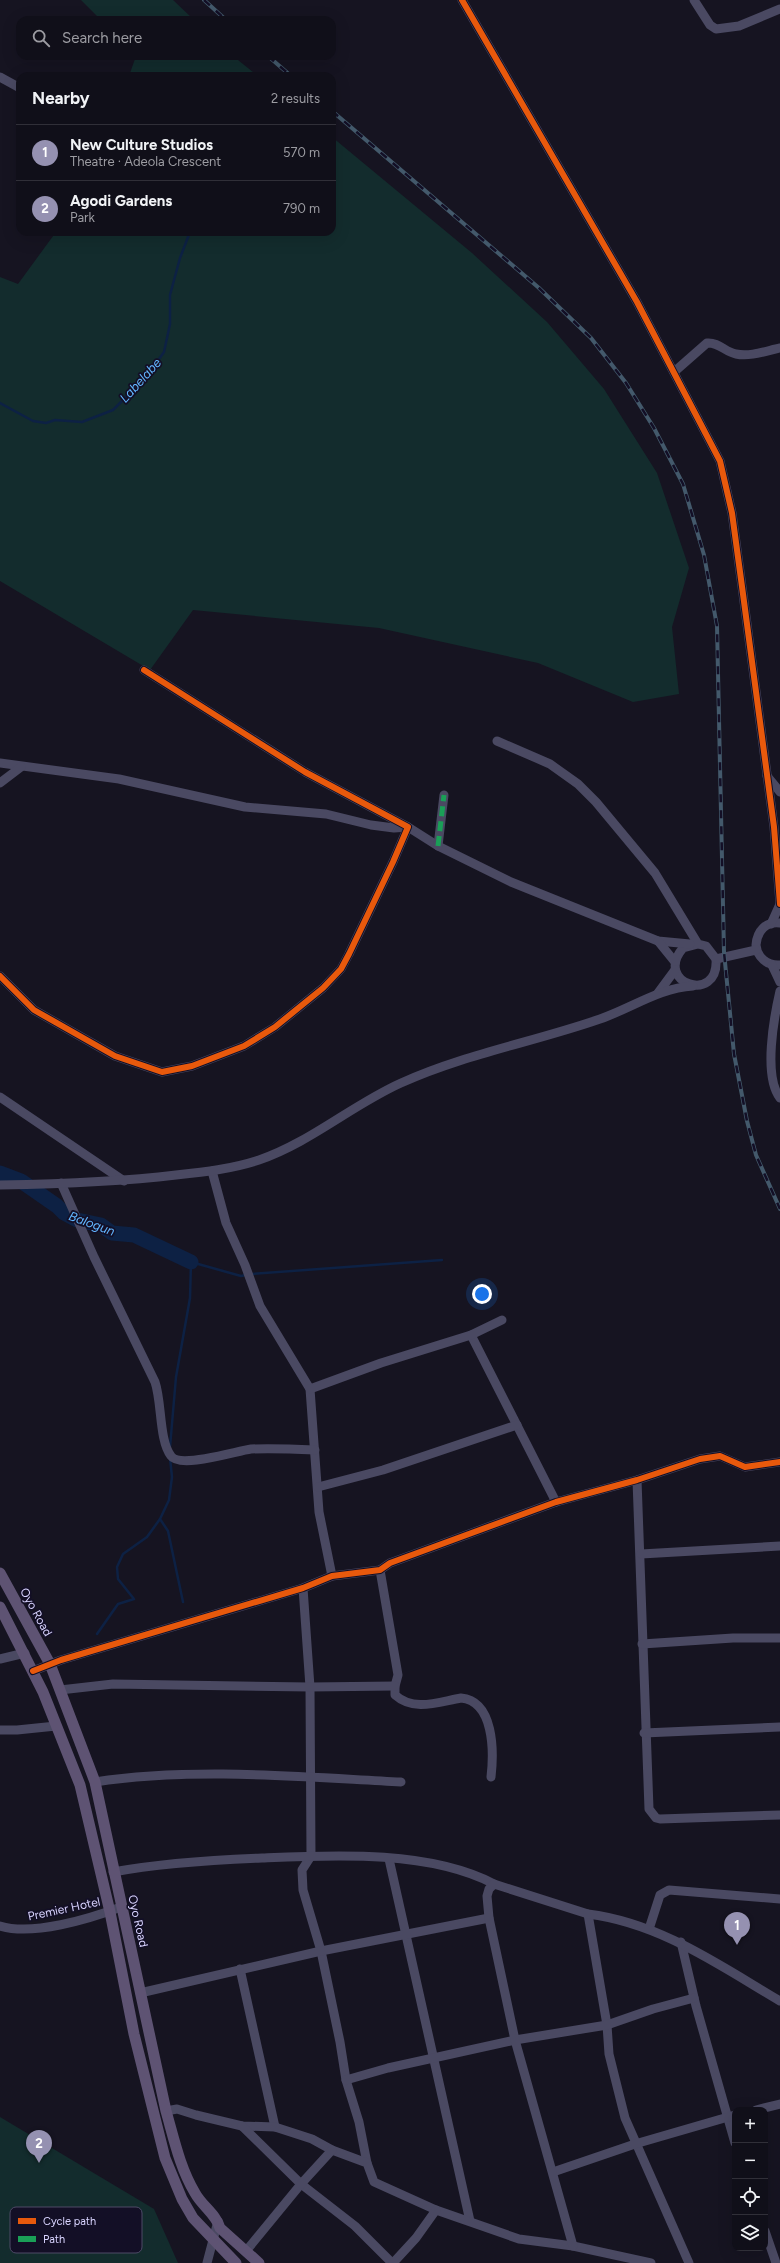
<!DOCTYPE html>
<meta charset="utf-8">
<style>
body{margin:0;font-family:Figtree,sans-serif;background:#1e1d26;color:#f1f3f6}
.controls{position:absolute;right:12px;bottom:12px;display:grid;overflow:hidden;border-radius:8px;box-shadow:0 4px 16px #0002}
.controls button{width:36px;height:36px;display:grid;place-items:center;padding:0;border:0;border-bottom:1px solid #302f38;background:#100f19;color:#f1f3f6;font:20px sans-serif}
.you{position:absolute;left:482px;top:1294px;width:14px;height:14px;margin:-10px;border:3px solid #fff;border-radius:50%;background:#1a73e8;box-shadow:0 0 0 6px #1a73e833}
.badge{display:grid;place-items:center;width:26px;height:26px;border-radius:50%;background:#9591b1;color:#fff;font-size:13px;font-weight:700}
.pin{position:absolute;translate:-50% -33px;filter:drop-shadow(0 1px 2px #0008)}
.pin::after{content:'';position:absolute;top:21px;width:14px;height:12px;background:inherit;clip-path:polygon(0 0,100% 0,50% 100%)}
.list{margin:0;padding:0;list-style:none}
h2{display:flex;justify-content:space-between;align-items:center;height:52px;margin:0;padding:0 16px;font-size:17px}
h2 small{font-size:13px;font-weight:400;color:#9c9ca2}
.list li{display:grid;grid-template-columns:26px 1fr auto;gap:12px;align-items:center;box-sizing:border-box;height:56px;padding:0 16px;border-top:1px solid #302f38}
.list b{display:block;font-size:15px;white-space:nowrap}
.list p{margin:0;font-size:13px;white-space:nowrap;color:#9c9ca2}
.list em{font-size:13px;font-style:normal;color:#9c9ca2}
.icon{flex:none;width:22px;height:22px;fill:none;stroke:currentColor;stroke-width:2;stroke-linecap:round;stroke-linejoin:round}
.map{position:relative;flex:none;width:780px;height:2263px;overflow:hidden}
.search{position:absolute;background:#100f19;box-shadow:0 4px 16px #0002;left:16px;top:16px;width:320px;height:44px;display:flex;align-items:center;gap:10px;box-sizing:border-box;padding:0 14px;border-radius:12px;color:#9c9ca2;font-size:15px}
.panel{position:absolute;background:#100f19;box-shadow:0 4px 16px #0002;left:16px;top:72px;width:320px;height:164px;border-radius:12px}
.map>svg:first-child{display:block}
</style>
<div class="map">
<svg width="780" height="2263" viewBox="0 0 780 2263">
<rect width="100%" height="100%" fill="#161421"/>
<!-- green -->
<g fill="#132c2d">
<path d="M81 0H173L194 20H101Z"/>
<path d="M136 56H233L258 76H129Z"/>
<path d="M332 137 472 253 547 322 604 389 657 473 689 568 672 627 679 694 633 702 538 663 379 628 193 610 150 670 0 581V277L18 284 56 232H332Z"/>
<path d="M0 2117 154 2209 178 2263H0Z"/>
</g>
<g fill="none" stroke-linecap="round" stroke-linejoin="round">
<!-- stream -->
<g stroke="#0d2144" stroke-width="2.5">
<path d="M0 403 33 421 46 423 55 420 82 422 113 410 147 376 164 352 170 324V295L180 258 190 232"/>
<path d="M251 1274 442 1260"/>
<path d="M170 1447 176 1377 190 1298 191 1262 241 1276 246 1275"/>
<path d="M160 1519 168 1531 183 1602"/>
<path d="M97 1634 118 1604 134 1599 118 1579 117 1567 123 1554 147 1537 160 1519 169 1500 172 1477 170 1458"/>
</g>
<!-- river -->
<path stroke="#0d2144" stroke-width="15" d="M0 1173 21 1181 57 1206 64 1213 77 1220 101 1225 112 1233 134 1235 191 1262"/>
<!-- minor -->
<g stroke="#4a4962" stroke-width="9">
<path d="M462 0 637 302 720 461 732 513 743 594 774 827 780 904"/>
<path d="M694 0 710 25 716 29 739 26 780 9"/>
<path d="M0 77 20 88"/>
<path d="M674 372 707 343C719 342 725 352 736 354 750 357 766 351 780 348"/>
<path d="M497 741 550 764 578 784 596 802 655 873 698 944 706 946 716 959C719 1005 653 983 683 948L698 944"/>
<path d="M0 763 119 779 245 807 326 814 371 825 394 828 408 827 438 846 511 882 658 941 690 944"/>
<path d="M767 776 780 792"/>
<path d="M0 783 21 767"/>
<path d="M438 846 444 795"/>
<path d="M780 923C766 921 757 931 756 945 757 957 767 966 780 965"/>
<path d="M771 924 780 904"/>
<path d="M658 941 675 962"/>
<path d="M716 959 756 950"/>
<path d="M772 965 780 982"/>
<path d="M0 976 34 1010 115 1056 162 1072 192 1066 244 1046 275 1027 323 988 341 969 349 954 393 862 408 827 305 772 144 670"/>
<path d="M780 991C774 1017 763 1076 780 1098"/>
<path d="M658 993 675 970"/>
<path d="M0 1097 124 1181"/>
<path d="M212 1171 226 1223 245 1265 260 1306 310 1389 319 1512 332 1576"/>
<path d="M61 1183 94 1257 155 1382C162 1402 159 1441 171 1456 180 1469 236 1451 251 1449 273 1448 294 1449 315 1450"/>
<path d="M0 1185C59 1184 118 1182 176 1175 204 1172 232 1169 259 1160 311 1142 352 1105 401 1083 465 1054 534 1042 600 1019 632 1008 659 988 693 986"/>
<path d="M471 1335 556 1502"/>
<path d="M310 1389 381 1363 471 1335 502 1320"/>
<path d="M637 1480 649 1809 656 1818 660 1819 780 1815"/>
<path d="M318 1487 383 1470 517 1425"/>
<path d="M641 1554 780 1546"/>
<path d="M380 1570 398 1675 395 1686V1695C414 1712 438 1702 461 1698 494 1701 494 1751 491 1777"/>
<path d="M303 1588 310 1687 311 1856 302 1870 303 1890 321 1951 340 2042 346 2080 359 2122 367 2163"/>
<path d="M642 1644 733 1638H780"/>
<path d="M0 1659 25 1653"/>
<path d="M33 1671 61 1660 303 1588 332 1576 380 1570 390 1563 556 1502 637 1480 700 1459 720 1456 745 1467 780 1462"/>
<path d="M60 1690 113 1684 310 1687 395 1686"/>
<path d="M0 1730H17L56 1726"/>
<path d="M644 1733 780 1727"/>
<path d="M95 1782C194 1767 301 1777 401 1782"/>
<path d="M389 1859 470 2221"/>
<path d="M113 1872C162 1863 212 1860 262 1858 334 1855 429 1850 494 1884"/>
<path d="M588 1914 607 2025 609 2054 625 2118 689 2263"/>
<path d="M0 1926C33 1936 89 1919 121 1907"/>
<path d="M649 1929 660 1895 669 1890 780 1899"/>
<path d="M681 1942 696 2006 735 2143"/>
<path d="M240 1969 275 2127"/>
<path d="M140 1993 321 1951 489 1918"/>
<path d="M346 2080 388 2068 515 2040 607 2025 653 2009 694 1998"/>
<path d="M756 2110 780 2104"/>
<path d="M166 2111 177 2109 196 2115 242 2126 275 2127 312 2139 332 2150 367 2163 374 2182 436 2210 519 2239 573 2246 651 2263"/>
<path d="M242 2126 301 2184 355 2226 392 2263"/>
<path d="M553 2172 635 2144 735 2115"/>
<path d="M765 2231 776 2263"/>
<path d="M573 2246 515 2040 489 1918 487 1896 489 1889 494 1884 588 1914C660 1923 719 1965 780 2001"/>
<path d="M246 2251 301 2184 332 2150"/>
<path d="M207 2263 218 2221"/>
<path d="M393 2263 416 2238 436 2210"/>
</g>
<!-- major -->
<g stroke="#5e5373" stroke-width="11">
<path d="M0 1573 50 1664 95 1782 166 2111C174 2139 180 2168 195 2193 202 2206 216 2214 220 2228L259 2263"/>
<path d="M0 1607 43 1692 80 1785 110 1912 134 2034 165 2158 182 2199 193 2218 236 2263"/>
</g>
<defs>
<g id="rail">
<path d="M204 0 226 20"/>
<path d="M268 56 291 76"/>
<path d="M332 111 539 288 591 338 626 383 654 428 683 484 704 555 717 626 724 952 734 1054 747 1121 756 1155 780 1209"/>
</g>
</defs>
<!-- rail casing -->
<use href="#rail" stroke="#43596b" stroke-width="4"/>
<!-- rail -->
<use href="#rail" stroke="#130f26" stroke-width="2.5" stroke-dasharray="8" stroke-linecap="butt"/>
<!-- quiet -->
<path stroke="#1a9f57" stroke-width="5" stroke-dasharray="10 5" stroke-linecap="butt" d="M438 846 444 795"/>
<defs>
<g id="cycleway">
<path d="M462 0 637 302 720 461 732 513 743 594 774 827 780 904"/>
<path d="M0 976 34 1010 115 1056 162 1072 192 1066 244 1046 275 1027 323 988 341 969 349 954 393 862 408 827 305 772 144 670"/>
<path d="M33 1671 61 1660 303 1588 332 1576 380 1570 390 1563 556 1502 637 1480 700 1459 720 1456 745 1467 780 1462"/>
</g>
</defs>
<!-- cycleway casing -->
<use href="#cycleway" stroke="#130f26" stroke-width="8"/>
<!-- cycleway -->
<use href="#cycleway" stroke="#e8590c" stroke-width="6"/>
</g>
<g text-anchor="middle" stroke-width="3.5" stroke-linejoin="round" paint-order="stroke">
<!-- street labels -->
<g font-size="12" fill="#d9d4ff" stroke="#130f26">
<text transform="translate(36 1612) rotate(61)" y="4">Oyo Road</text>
<text transform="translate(64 1909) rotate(-12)" y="4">Premier Hotel</text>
<text transform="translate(138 1921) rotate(77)" y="4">Oyo Road</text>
</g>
<!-- water labels -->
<g font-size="13" font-style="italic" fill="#62b6ff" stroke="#130f26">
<text transform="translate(140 380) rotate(-48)" y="5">Labelabe</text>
<text transform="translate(92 1223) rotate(20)" y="5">Balogun</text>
</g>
</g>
<!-- legend -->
<rect x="10" y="2207" width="132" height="46" rx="6" fill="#130f26" stroke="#4e4a67" stroke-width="1"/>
<rect x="18" y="2218" width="18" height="6" fill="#e8590c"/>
<rect x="18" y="2236" width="18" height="6" fill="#1a9f57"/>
<g font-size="11" fill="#d9d4ff">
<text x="43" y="2225">Cycle path</text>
<text x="43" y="2243">Path</text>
</g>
</svg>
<div class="controls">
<button>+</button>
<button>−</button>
<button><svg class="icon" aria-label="locate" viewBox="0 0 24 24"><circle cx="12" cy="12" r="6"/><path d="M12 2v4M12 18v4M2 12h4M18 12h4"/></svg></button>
<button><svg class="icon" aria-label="layers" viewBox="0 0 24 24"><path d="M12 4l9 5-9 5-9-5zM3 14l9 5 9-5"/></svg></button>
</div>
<div class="you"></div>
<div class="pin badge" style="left:737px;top:1945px">1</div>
<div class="pin badge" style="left:39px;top:2163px">2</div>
<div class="search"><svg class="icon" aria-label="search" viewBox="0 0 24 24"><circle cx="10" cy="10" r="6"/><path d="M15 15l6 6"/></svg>Search here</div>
<section class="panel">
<h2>Nearby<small>2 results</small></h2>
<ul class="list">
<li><span class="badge">1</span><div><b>New Culture Studios</b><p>Theatre · Adeola Crescent</p></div><em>570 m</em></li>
<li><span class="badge">2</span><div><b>Agodi Gardens</b><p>Park</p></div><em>790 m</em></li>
</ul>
</section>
</div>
